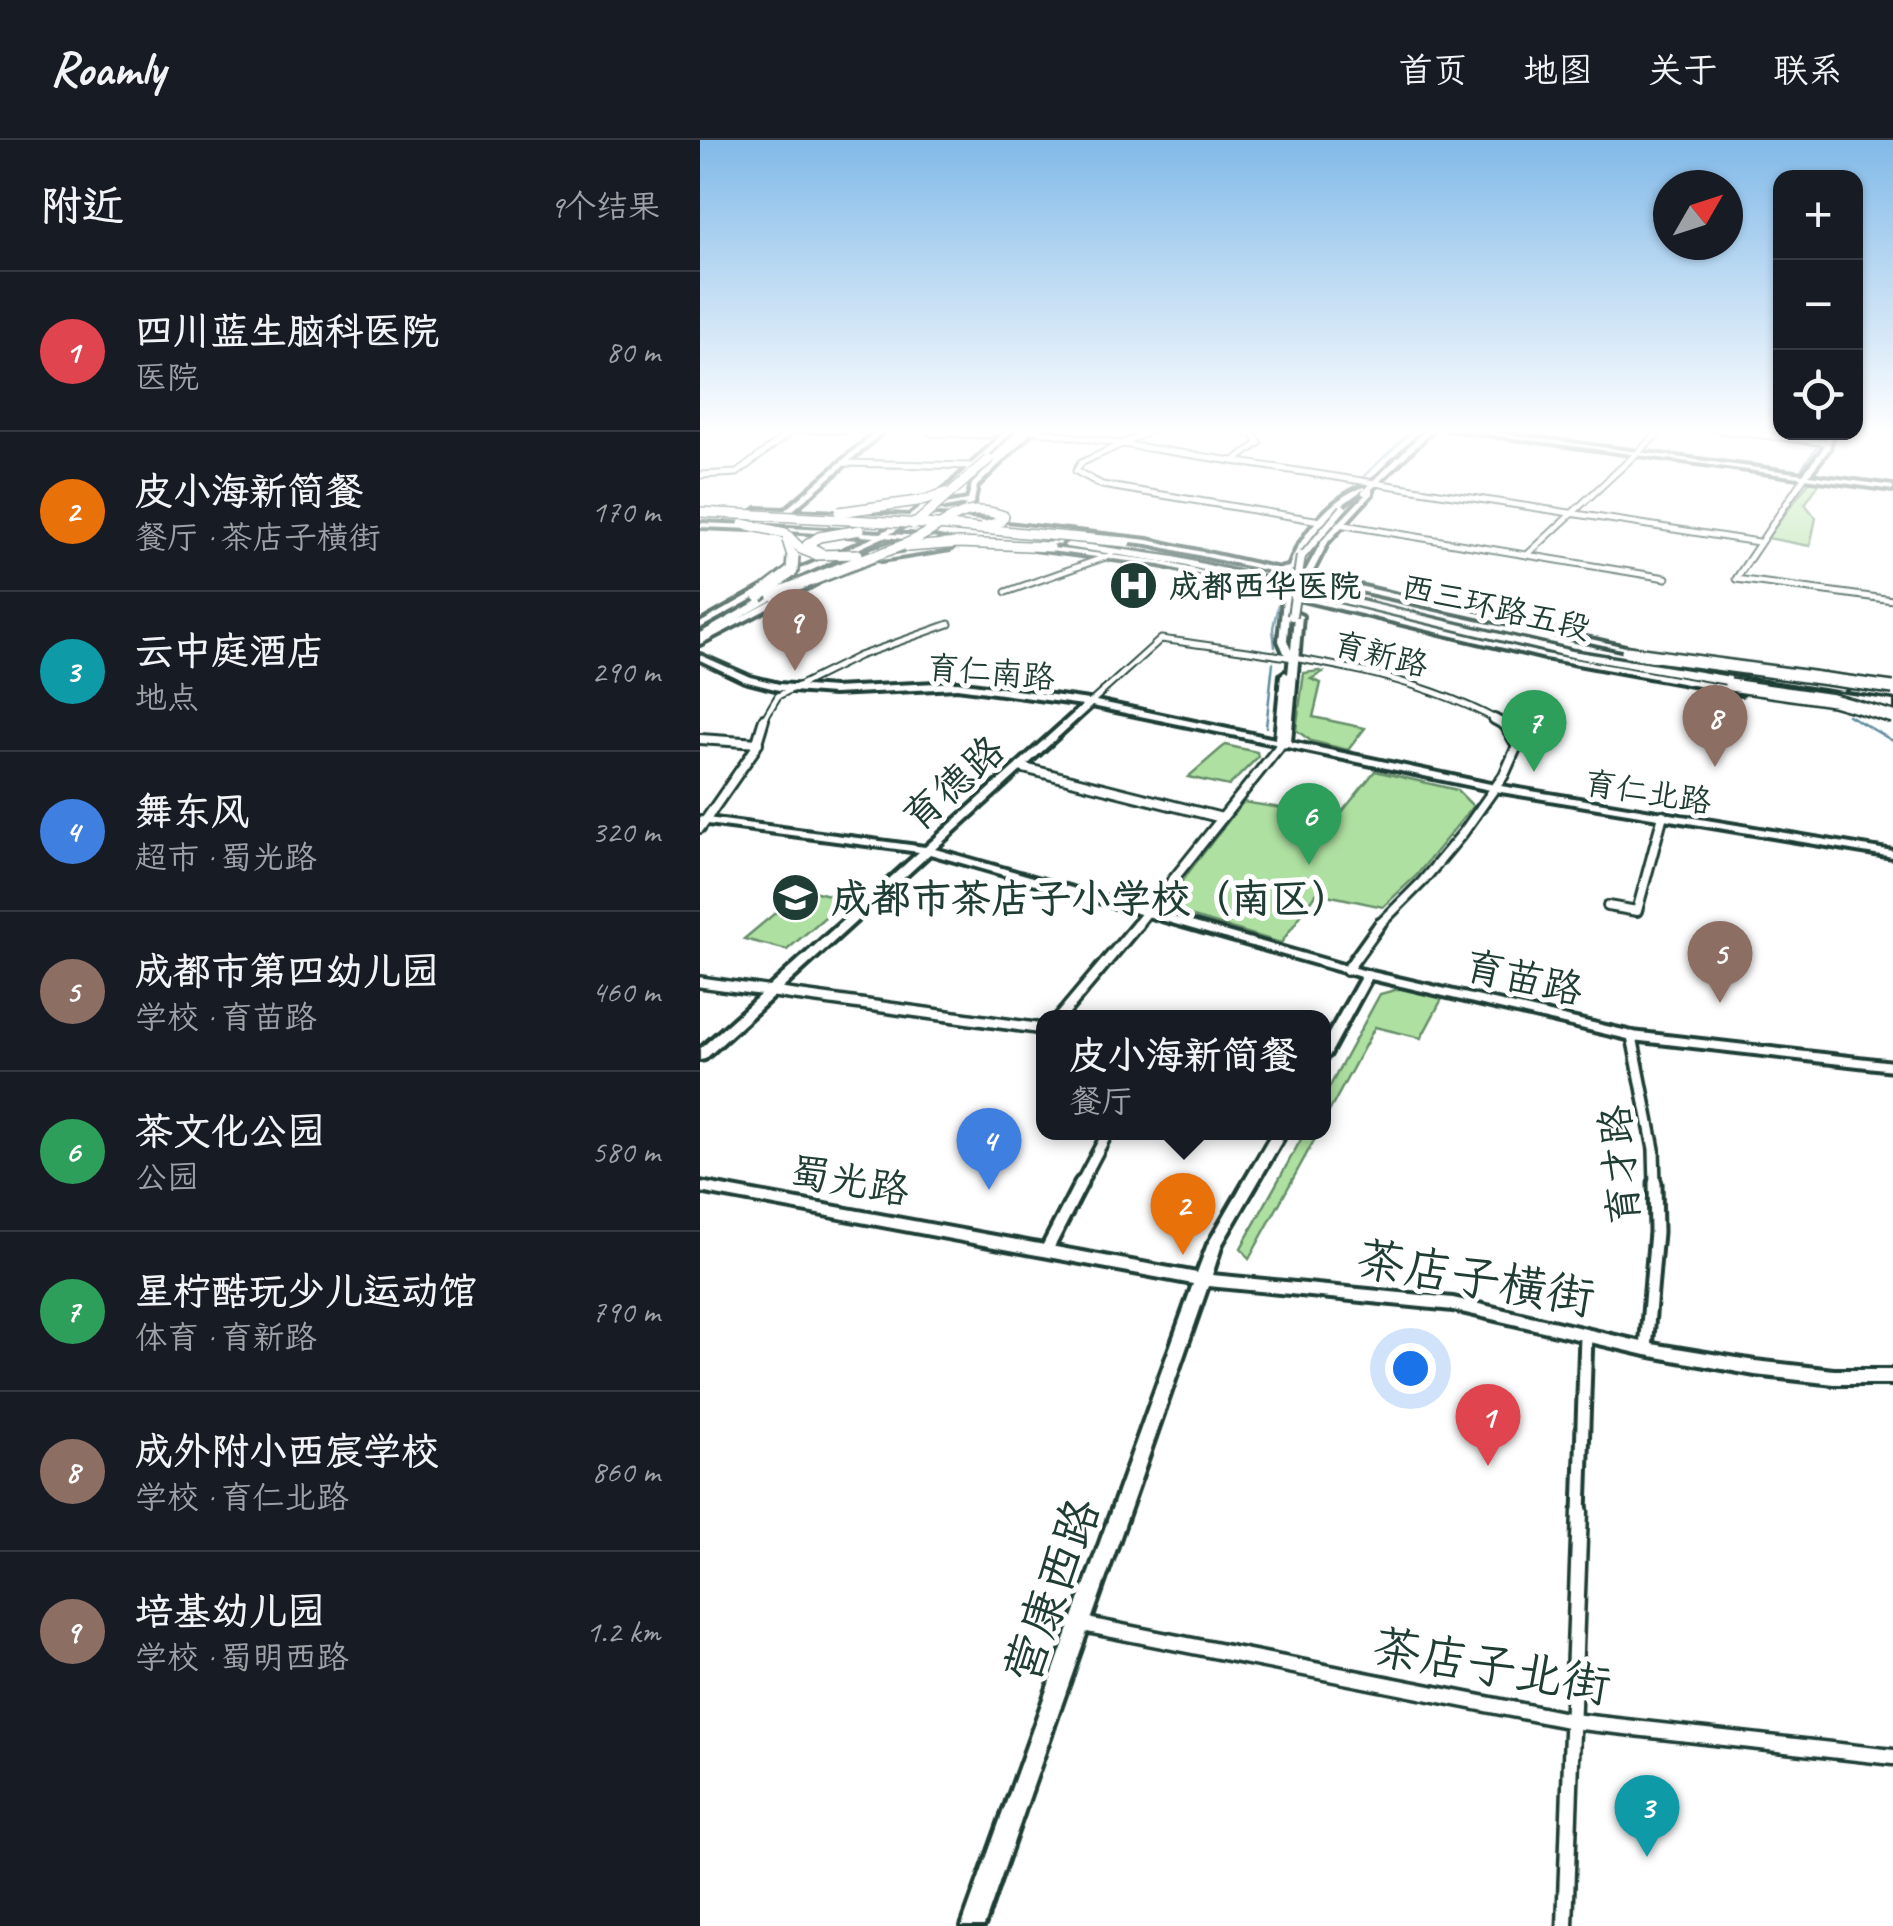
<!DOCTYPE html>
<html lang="zh">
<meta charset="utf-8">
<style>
body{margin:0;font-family:Caveat,"LXGW WenKai TC",sans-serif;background:#20242c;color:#f1f3f6}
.controls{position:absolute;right:30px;top:30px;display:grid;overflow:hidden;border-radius:20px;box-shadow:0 2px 8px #0004}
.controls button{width:90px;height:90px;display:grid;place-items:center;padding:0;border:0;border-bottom:2px solid #363941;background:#171b24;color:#f1f3f6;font:50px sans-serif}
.compass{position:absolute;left:953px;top:30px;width:90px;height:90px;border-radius:50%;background:#171b24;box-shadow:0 2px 8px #0004;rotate:51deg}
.you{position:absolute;left:710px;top:1228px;width:35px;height:35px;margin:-25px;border:8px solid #fff;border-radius:50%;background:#1a73e8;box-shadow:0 0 0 15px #1a73e833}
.badge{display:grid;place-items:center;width:65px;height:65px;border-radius:50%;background:#db2777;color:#fff;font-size:32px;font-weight:700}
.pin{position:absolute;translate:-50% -82px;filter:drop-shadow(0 2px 5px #0008)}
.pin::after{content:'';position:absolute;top:52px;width:35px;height:30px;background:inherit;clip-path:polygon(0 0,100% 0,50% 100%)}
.popup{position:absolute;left:336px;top:870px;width:295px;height:130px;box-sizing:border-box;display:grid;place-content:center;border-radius:20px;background:#171b24;filter:drop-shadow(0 2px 8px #0005);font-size:32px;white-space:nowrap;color:#9ea1a6}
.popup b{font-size:38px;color:#f1f3f6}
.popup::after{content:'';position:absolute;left:50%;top:100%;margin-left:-20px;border:20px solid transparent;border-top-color:#171b24}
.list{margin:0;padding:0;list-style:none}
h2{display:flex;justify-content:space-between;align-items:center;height:130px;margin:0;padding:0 40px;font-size:42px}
h2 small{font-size:32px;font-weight:400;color:#9ea1a6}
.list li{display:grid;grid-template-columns:65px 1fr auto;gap:30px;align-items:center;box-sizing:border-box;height:160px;padding:0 40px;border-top:2px solid #363941}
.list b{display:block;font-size:38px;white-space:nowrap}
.list p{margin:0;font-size:32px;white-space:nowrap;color:#9ea1a6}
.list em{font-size:32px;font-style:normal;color:#9ea1a6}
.icon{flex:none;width:55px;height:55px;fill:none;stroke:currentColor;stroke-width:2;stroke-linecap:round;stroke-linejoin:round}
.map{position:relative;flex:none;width:1193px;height:1786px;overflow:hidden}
header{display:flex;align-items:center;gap:60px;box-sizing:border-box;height:140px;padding:0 50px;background:#171b24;border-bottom:2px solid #363941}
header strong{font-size:48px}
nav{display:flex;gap:55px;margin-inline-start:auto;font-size:35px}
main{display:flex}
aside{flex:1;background:#171b24}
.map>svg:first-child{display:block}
</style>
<header>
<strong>Roamly</strong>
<nav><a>首页</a><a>地图</a><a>关于</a><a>联系</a></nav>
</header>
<main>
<aside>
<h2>附近<small>9个结果</small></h2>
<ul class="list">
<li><span class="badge" style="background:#e0444e">1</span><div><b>四川蓝生脑科医院</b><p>医院</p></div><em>80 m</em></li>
<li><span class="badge" style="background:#e8710a">2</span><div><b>皮小海新简餐</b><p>餐厅 · 茶店子横街</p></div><em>170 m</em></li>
<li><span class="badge" style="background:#0f9aa8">3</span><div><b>云中庭酒店</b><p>地点</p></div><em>290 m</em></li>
<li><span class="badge" style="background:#3f7fe0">4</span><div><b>舞东风</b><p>超市 · 蜀光路</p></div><em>320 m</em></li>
<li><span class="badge" style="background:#8d6e63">5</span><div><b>成都市第四幼儿园</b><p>学校 · 育苗路</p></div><em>460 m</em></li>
<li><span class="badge" style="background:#2e9e5b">6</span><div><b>茶文化公园</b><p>公园</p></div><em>580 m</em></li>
<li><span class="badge" style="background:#2e9e5b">7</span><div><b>星柠酷玩少儿运动馆</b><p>体育 · 育新路</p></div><em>790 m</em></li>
<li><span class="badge" style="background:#8d6e63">8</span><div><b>成外附小西宸学校</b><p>学校 · 育仁北路</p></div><em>860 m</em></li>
<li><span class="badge" style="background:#8d6e63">9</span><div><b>培基幼儿园</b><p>学校 · 蜀明西路</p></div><em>1.2 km</em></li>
</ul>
</aside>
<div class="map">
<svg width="1193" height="1786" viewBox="0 0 1193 1786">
<rect width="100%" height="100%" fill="#fff"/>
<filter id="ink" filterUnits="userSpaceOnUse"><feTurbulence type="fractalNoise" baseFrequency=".01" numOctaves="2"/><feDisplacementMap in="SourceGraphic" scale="20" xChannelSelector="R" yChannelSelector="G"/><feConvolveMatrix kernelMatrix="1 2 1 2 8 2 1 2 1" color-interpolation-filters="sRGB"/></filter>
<g filter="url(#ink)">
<!-- green -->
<g fill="#aee0a1" stroke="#668e6a" stroke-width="2.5">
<path d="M1121 341 1105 364 1116 378 1110 406 1067 398 1109 342Z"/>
<path d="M619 531 623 532 611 539 621 543 613 577 665 588 648 610 611 601 596 590 604 533Z"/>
<path d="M525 605 557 612 558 617 529 646 488 637Z"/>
<path d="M675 631 757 650 773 666 716 736 683 767 617 753 581 803 473 771 467 760 543 662 638 677Z"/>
<path d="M104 749 146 759 87 810 44 799Z"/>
<path d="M706 847 743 857 721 898 675 887 623 983V959L680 854Z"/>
<path d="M605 992 618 993 549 1119 541 1108Z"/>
</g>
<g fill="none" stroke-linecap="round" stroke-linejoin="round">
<!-- stream -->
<g stroke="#5e8c9f" stroke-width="2.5">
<path d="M1102 328 1119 304"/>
<path d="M664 336 714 289"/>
<path d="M1118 340 1193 351"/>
<path d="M620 374 654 346"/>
<path d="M589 421 595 405 611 387"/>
<path d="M575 507 573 488 578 465"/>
<path d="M1148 575 1193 601"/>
<path d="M566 587 573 523"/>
</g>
<defs>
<g id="street-far4">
<path d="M454 289 381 323 376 331 402 345 966 438"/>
<path d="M1015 289 1127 303"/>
<path d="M331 290 1058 402"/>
<path d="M231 293 289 295 294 289"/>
<path d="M534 321 559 303 554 295 540 289"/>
<path d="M144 323 274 326"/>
<path d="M0 335 37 333 93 290"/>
<path d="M1105 336 1036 439 1193 460"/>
<path d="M827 415 963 289"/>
<path d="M306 452 411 415"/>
<path d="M390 563 461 499C572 515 699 526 799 581"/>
<path d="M63 581 78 556 159 516 249 484"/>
</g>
<g id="street-far3">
<path d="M0 599 58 603"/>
<path d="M320 627 522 678"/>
<path d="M0 688 55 609 64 579"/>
<path d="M908 766 937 771 963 675"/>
<path d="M436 786 579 607"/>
<path d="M678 786 722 742 763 693 804 635 817 606 805 585 794 579"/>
</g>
<g id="street-far2">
<path d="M647 830 680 784"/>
<path d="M0 842 343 889"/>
<path d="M359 878 438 784"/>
<path d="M932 896 954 1009 955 1045"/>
<path d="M380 1045 408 992"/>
</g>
<g id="street-far1">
<path d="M347 1109 381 1043"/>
<path d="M946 1209 956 1092 955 1043"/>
<path d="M880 1373 886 1196"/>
</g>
<g id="street">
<path d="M382 1484 872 1581 1193 1617"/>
<path d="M865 1786 880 1371"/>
</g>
<g id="secondary">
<path d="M64 289H149L146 291Z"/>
<path d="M179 289H186L92 371 209 376 250 345 308 289H314L269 334 238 361 245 364 268 360 272 344 328 289H335L277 346 274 361 263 379 448 400 579 429 589 427C599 397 633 355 664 347V349C634 369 607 394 596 429L590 431 604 434 623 399 665 355 662 354V352L727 289H734L672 349V354L628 402 611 435 943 511 939 513 448 404 257 382 212 380 190 394 224 396 253 402V404L184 397 88 441H82V437L95 431 175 397 72 390 70 389V387L181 393 204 380 57 373 54 371 57 369 85 370ZM234 364 245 368 266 364 256 378 218 376Z"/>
<path d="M749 289H767L1103 334 1123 309 1127 292H1133L1129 309 1109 335 1193 346V350Z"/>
<path d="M0 383 52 385 55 387 52 389 0 387Z"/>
<path d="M248 406 251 408 250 409 181 420 177 418Z"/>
<path d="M336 406 460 421 845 514 1044 549 1045 551 1041 554 845 518 590 457 587 501 591 510 594 476 598 474 602 476 591 602 795 645 1193 711V717L795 651 587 607 576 609 575 604 392 566 235 709 650 827 932 892 1193 922V930L932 900 671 839 629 916 623 920V904L661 837 230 714 5 919 0 920V909L219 712 0 683V677L225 707 383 565 257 548 133 554 79 550 44 541 0 520V515L50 537 79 544 133 548 257 542 396 561 575 599 581 535 585 532 588 534 590 515H585L579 501 583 459 576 453 460 425 334 409V407Z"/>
<path d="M110 441 117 443 0 504V499Z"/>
<path d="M65 446 72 448 0 488V483Z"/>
<path d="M573 992H587L522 1104 512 1135 753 1158 946 1203 1055 1221 1134 1230H1193V1244H1134L1055 1235 946 1215 753 1170 508 1146 284 1786H262L493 1144 0 1052V1042L497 1133 508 1104Z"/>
</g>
<g id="highway">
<path d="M319 289H328L297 321H291V317Z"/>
<path d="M369 402 474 417 872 511 1049 540 1055 544 1049 548 872 517 474 423 366 407 364 405Z"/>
<path d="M191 403 199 405 167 415 162 412Z"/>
<path d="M66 456 71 459 70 461 0 501V493Z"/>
<path d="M1050 530 1143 543 1149 547 1143 551 1046 536 1044 534Z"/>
<path d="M1124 551 1193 561V569L1120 558V552Z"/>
</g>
</defs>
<!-- street-far4 casing -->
<use href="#street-far4" stroke="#1f3d34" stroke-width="9"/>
<!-- street-far3 casing -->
<use href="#street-far3" stroke="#1f3d34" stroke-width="14"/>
<!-- street-far2 casing -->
<use href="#street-far2" stroke="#1f3d34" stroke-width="16"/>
<!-- street-far1 casing -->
<use href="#street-far1" stroke="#1f3d34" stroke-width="19"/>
<!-- street casing -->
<use href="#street" stroke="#1f3d34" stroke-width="21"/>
<!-- secondary casing -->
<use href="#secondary" stroke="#1f3d34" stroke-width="8"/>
<!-- highway casing -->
<use href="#highway" stroke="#1f3d34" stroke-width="7"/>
<!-- street-far4 -->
<use href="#street-far4" stroke="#fff" stroke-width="5"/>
<!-- street-far3 -->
<use href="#street-far3" stroke="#fff" stroke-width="8"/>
<!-- street-far2 -->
<use href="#street-far2" stroke="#fff" stroke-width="9"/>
<!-- street-far1 -->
<use href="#street-far1" stroke="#fff" stroke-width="11"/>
<!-- street -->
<use href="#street" stroke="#fff" stroke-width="14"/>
<!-- secondary -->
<use href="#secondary" fill="#fff" fill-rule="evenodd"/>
<!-- highway -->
<use href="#highway" fill="#fff" fill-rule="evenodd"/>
<defs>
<path id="secondary-bridge-far1" d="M600 419 643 368"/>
<path id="secondary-bridge" d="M592 476 601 416"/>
<g id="highway-bridge-far1">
<path d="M0 372 225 384 426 402"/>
<path d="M139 372 225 360 246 353"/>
<path d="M43 384 85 393 101 409 116 415 158 414"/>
<path d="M214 385 289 319"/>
<path d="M87 400 93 419"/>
<path d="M208 407 259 403 350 407"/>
<path d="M121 413 107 405 119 397 160 390"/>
<path d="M166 419C183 412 202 407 218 398 252 380 263 362 304 376L300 382 285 386"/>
</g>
<g id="highway-bridge">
<path d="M73 455 173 416"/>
<path d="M59 456 92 431 93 416"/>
<path d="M927 512 1193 548"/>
<path d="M1030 545 1133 560 1193 577"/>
</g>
</defs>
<!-- secondary-bridge-far1 casing -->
<use href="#secondary-bridge-far1" stroke="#1f3d34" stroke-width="10" stroke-linecap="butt"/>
<!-- secondary-bridge casing -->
<use href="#secondary-bridge" stroke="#1f3d34" stroke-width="12" stroke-linecap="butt"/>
<!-- highway-bridge-far1 casing -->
<use href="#highway-bridge-far1" stroke="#1f3d34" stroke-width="12" stroke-linecap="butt"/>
<!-- highway-bridge casing -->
<use href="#highway-bridge" stroke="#1f3d34" stroke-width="16" stroke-linecap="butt"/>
<!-- secondary-bridge-far1 -->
<use href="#secondary-bridge-far1" stroke="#fff" stroke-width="6"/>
<!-- secondary-bridge -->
<use href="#secondary-bridge" stroke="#fff" stroke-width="8"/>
<!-- highway-bridge-far1 -->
<use href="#highway-bridge-far1" stroke="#fff" stroke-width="9"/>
<!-- highway-bridge -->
<use href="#highway-bridge" stroke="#fff" stroke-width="11"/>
</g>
</g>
<!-- sky -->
<linearGradient id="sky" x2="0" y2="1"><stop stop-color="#81b9e8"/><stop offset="0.54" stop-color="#fff"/><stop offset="1" stop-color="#fff" stop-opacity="0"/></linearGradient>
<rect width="1193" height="539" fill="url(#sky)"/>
<!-- icons -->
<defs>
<symbol id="hospital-disc" viewBox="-11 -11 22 22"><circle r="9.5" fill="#1f3d34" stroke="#fff"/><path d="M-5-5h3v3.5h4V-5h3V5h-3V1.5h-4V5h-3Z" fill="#fff"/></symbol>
<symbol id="school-disc" viewBox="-11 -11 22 22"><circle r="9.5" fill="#1f3d34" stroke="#fff"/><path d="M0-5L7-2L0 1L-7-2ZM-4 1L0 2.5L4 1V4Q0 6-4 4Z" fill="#fff"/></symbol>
</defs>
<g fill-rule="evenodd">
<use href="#hospital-disc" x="406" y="418" width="55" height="55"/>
<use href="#school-disc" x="68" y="730" width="55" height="55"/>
</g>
<g text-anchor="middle" stroke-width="10" stroke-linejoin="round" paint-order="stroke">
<!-- far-poi labels -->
<g font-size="32" font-weight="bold" fill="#1f3d34" stroke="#fff" text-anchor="start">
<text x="469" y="457">成都西华医院</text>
</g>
<!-- far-street labels -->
<g font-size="32" fill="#1f3d34" stroke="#fff">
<text transform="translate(796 467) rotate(13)" y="11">西三环路五段</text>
<text transform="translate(681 514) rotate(14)" y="11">育新路</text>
<text transform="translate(291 532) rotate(5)" y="11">育仁南路</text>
<text transform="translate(948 652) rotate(9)" y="11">育仁北路</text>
</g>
<!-- street labels -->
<g font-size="40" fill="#1f3d34" stroke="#fff">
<text transform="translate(253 643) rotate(-42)" y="14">育德路</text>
<text transform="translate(824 837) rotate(13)" y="14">育苗路</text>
<text transform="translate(919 1025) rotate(-95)" y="14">育才路</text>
<text transform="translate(150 1040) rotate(10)" y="14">蜀光路</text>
</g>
<!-- poi labels -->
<g font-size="40" font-weight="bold" fill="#1f3d34" stroke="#fff" text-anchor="start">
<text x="131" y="772">成都市茶店子小学校（南区）</text>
</g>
<!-- near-street labels -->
<g font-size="48" fill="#1f3d34" stroke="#fff">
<text transform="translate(776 1137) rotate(10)" y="17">茶店子横街</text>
<text transform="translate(351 1450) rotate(-70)" y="17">营康西路</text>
<text transform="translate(792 1525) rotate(10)" y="17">茶店子北街</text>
</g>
</g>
</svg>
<div class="controls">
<button>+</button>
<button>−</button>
<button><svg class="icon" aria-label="locate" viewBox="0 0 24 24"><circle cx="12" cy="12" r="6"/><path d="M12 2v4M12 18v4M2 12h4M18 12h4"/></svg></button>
</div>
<svg class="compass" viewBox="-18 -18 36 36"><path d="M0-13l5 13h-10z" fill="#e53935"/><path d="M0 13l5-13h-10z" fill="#9ea1a6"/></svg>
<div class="you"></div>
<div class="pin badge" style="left:788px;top:1326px;background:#e0444e">1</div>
<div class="pin badge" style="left:483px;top:1115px;background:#e8710a">2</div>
<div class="popup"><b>皮小海新简餐</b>餐厅</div>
<div class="pin badge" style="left:947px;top:1717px;background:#0f9aa8">3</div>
<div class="pin badge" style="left:289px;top:1050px;background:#3f7fe0">4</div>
<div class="pin badge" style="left:1020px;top:863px;background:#8d6e63">5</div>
<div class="pin badge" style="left:609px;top:725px;background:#2e9e5b">6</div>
<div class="pin badge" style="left:834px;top:632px;background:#2e9e5b">7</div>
<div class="pin badge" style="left:1015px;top:627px;background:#8d6e63">8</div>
<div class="pin badge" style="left:95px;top:531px;background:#8d6e63">9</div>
</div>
</main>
